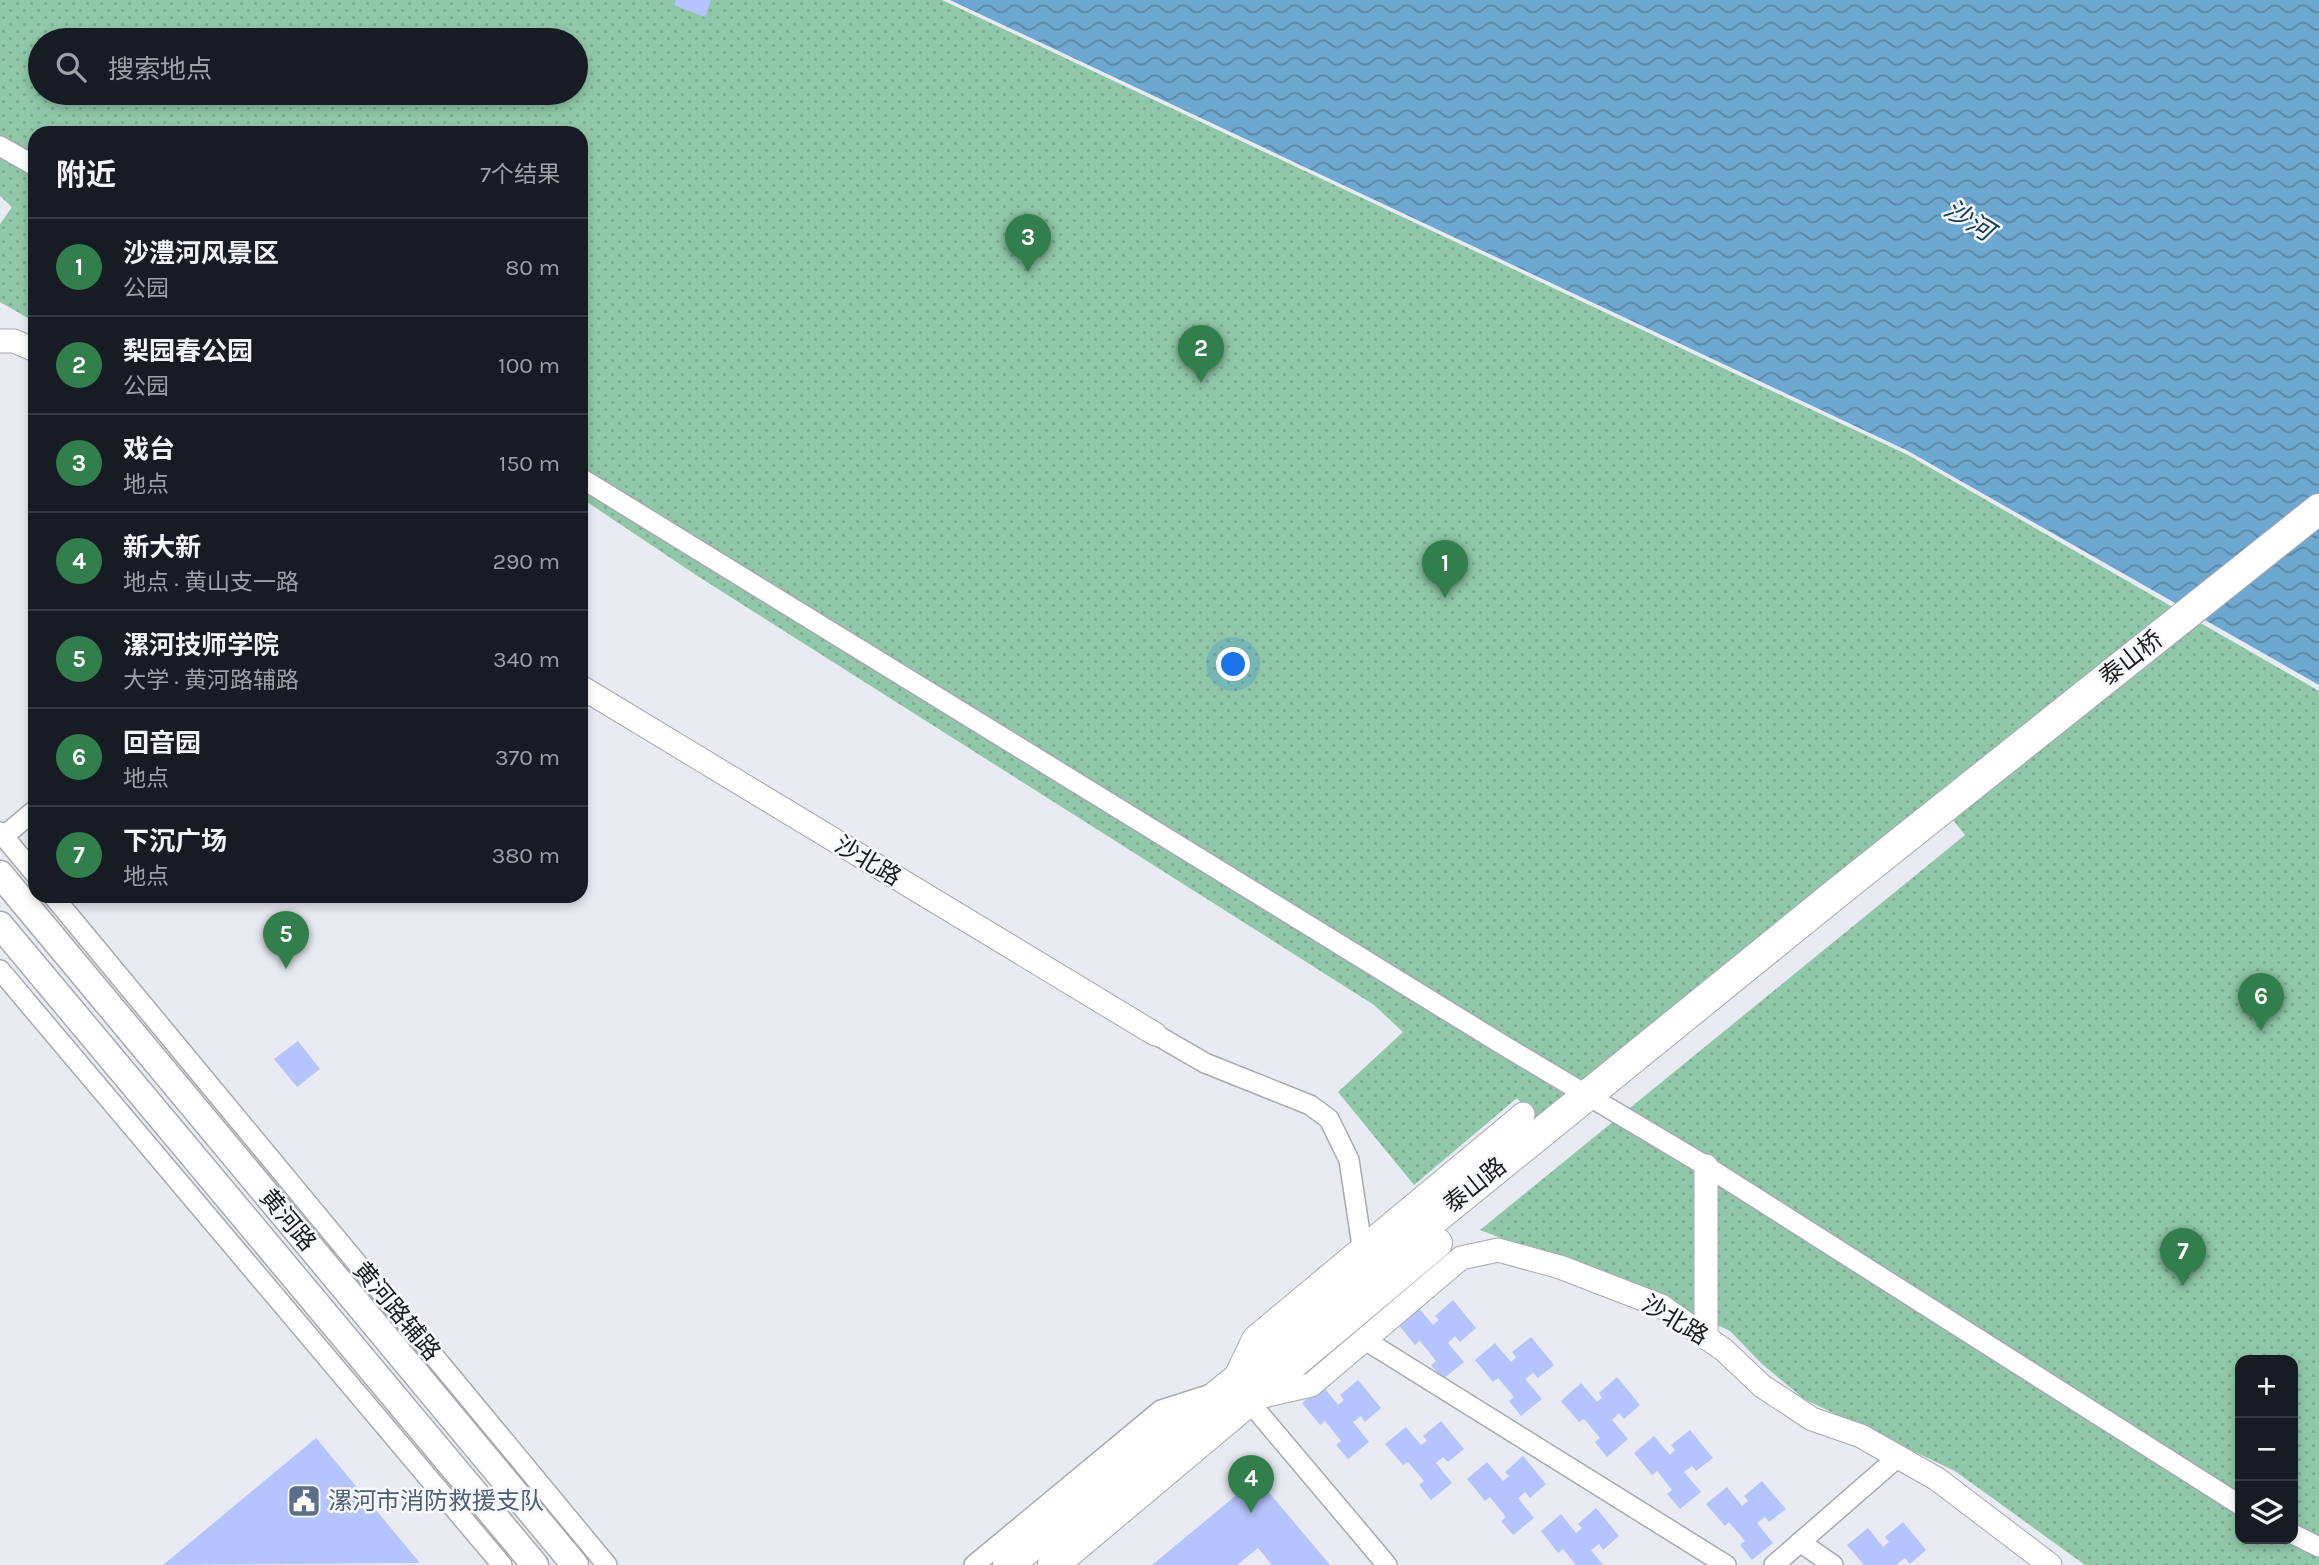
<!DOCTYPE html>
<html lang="zh">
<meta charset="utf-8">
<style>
body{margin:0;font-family:Karla,"Noto Sans SC",sans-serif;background:#20242c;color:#f1f3f6}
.controls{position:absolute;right:21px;bottom:21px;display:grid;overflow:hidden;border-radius:14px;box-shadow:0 4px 10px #0003}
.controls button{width:63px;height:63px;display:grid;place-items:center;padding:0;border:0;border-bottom:2px solid #363941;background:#171b24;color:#f1f3f6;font:35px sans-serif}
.you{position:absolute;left:1234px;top:665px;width:24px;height:24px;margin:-18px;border:5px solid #fff;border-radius:50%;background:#1a73e8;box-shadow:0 0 0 10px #1a73e833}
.badge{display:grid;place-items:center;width:46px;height:46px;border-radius:50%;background:#327e4d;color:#fff;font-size:23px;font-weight:700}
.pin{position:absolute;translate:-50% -58px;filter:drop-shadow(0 2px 4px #0008)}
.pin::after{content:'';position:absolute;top:37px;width:24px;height:21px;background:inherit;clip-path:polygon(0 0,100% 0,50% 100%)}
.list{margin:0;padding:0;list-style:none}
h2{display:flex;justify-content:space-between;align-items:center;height:91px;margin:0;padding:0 28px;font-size:30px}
h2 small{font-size:23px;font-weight:400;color:#9ea1a6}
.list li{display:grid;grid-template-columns:46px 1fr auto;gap:21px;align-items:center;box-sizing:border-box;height:98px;padding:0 28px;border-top:2px solid #363941}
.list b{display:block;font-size:26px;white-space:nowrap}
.list p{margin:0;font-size:23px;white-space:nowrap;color:#9ea1a6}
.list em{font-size:23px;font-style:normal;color:#9ea1a6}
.icon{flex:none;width:38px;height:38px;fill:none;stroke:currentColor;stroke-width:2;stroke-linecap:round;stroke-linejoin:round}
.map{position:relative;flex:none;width:2319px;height:1565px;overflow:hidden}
.search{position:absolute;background:#171b24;box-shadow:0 4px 10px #0003;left:28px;top:28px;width:560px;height:77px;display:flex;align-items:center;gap:18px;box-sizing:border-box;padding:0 24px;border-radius:38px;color:#9ea1a6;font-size:26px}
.panel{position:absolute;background:#171b24;box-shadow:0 4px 10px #0003;left:28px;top:126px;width:560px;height:777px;border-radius:21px}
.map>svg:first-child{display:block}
</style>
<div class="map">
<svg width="2319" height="1565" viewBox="0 0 2319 1565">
<defs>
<pattern id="park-dots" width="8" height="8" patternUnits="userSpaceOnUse" patternTransform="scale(1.75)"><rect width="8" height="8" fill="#90c7a8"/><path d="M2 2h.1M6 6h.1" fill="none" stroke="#7caa90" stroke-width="1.8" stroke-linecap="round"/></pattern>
<pattern id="water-waves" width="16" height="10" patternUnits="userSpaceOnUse" patternTransform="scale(1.75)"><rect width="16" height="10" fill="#6ea7cf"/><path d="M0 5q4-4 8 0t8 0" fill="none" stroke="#5a87a7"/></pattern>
</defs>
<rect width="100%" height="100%" fill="#e9ebf3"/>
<!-- park -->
<path fill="url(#park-dots)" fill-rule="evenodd" d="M0 0H942L1908 455 2319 691V1565H2085L1955 1471 1804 1399 1762 1364 1730 1331 1665 1300 1480 1230 1965 835 1934 796 1533 1119 1517 1098 1414 1185 1338 1092 1403 1032 1374 1005 699 577 581 498V133H35V322L0 302V224L12 207 0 196ZM40 40H576V93H40ZM2240 1360H2293V1539H2240Z"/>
<!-- water -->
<path fill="url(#water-waves)" d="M950 0H2319V685L1908 451Z"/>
<!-- building -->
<g fill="#b5c4fe">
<path d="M676 0H711L705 17 674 5Z"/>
<path d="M298 1041 320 1069 297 1087 274 1059Z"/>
<path d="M1453 1300 1476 1328 1460 1342 1455 1336 1448 1343 1464 1362 1443 1379 1431 1365 1436 1361 1420 1341 1415 1345 1397 1323 1418 1307 1433 1325 1439 1320 1435 1316Z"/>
<path d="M1531 1337 1554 1365 1538 1378 1533 1373 1525 1379 1542 1399 1521 1416 1509 1401 1514 1397 1498 1378 1493 1382 1475 1360 1495 1343 1511 1362 1516 1357 1512 1352Z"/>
<path d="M1617 1377 1640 1405 1624 1419 1619 1413 1612 1420 1628 1439 1607 1457 1595 1442 1600 1438 1584 1419 1579 1422 1561 1401 1581 1383 1597 1402 1602 1398 1599 1393Z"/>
<path d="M1358 1380 1381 1408 1365 1422 1361 1416 1353 1422 1369 1442 1348 1459 1336 1445 1341 1441 1325 1421 1320 1425 1302 1403 1323 1386 1338 1405 1344 1400 1340 1395Z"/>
<path d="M1441 1421 1464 1449 1448 1462 1443 1457 1436 1463 1452 1483 1431 1500 1419 1485 1424 1481 1408 1462 1403 1465 1385 1444 1406 1427 1421 1445 1427 1441 1423 1436Z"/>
<path d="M1690 1430 1713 1458 1696 1471 1692 1466 1684 1472 1701 1492 1680 1509 1667 1494 1672 1490 1657 1471 1652 1475 1634 1453 1654 1436 1670 1455 1675 1450 1671 1445Z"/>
<path d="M316 1438 420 1563 163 1565Z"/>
<path d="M1523 1456 1546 1484 1530 1498 1525 1492 1518 1498 1534 1518 1513 1535 1501 1521 1506 1517 1490 1497 1485 1501 1467 1479 1487 1462 1503 1481 1509 1476 1505 1472Z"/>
<path d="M1257 1478 1330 1565H1272L1258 1548 1237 1565H1152Z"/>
<path d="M1762 1481 1786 1509 1769 1522 1765 1517 1757 1523 1773 1543 1752 1560 1740 1545 1745 1541 1729 1522 1725 1526 1706 1504 1727 1487 1742 1506 1748 1501 1744 1496Z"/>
<path d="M1596 1508 1619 1536 1603 1550 1599 1544 1591 1550 1603 1565H1576L1563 1549 1558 1553 1541 1531 1561 1514 1576 1533 1582 1528 1578 1524Z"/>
<path d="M1903 1522 1926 1550 1910 1564 1905 1558 1896 1565H1864L1847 1545 1868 1528 1883 1547 1889 1542 1885 1537Z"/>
</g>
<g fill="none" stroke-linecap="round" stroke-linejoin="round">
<defs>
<g id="minor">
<path d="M0 146 35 166"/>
<path d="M581 478 1503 1045 1706 1166 2240 1505"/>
<path d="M0 832 35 874"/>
<path d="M4 836 35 810"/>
<path d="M53 896 607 1565"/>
<path d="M0 970 502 1565"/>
<path d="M1155 1034 1205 1063 1310 1105 1329 1119 1349 1160 1362 1246"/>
<path d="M1365 1340 1726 1565"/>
<path d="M1247 1399 1387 1565"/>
<path d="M2293 1534 2319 1547"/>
<path d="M1800 1542 1833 1565"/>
<path d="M974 1565 1161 1410 1208 1395"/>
<path d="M1774 1565 1898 1457"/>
</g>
<g id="tertiary">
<path d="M0 341H14L35 350"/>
<path d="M581 687 1155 1034"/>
<path d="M1706 1166V1338"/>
<path d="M1235 1378 1254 1338 1523 1114"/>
<path d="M1255 1398 1311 1385 1461 1258 1498 1250 1560 1267 1661 1306 1724 1350 1762 1386 1812 1419 1861 1436 1937 1479 2050 1565"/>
</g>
<g id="secondary">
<path d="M0 874 575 1565"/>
<path d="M0 925 535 1565"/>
</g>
<g id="primary">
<path d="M1008 1565 1838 892 2319 509"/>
<path d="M1053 1565 1437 1243"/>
</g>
</defs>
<!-- minor casing -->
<use href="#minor" stroke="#a7a9b0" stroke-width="22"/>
<!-- tertiary casing -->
<use href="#tertiary" stroke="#a7a9b0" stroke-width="25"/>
<!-- secondary casing -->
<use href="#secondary" stroke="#a7a9b0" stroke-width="29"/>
<!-- primary casing -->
<use href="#primary" stroke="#a7a9b0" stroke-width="32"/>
<!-- minor -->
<use href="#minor" stroke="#fff" stroke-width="19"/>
<!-- tertiary -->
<use href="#tertiary" stroke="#fff" stroke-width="23"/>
<!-- secondary -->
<use href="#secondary" stroke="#fff" stroke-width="26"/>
<!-- primary -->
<use href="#primary" stroke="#fff" stroke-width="30"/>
</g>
<!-- icons -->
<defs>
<symbol id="civic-square" viewBox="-11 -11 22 22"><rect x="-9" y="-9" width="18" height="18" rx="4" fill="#5c6f8a" stroke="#f7f9fe"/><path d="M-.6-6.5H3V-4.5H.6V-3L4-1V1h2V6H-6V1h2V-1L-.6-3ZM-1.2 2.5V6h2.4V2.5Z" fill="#fff"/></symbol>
</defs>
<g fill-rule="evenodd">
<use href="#civic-square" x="285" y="1482" width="38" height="38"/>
</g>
<g text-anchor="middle" stroke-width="5" stroke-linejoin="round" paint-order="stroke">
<!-- street labels -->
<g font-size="24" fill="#191a1c" stroke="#f7f9fe">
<text transform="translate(2131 658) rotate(-38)" y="8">泰山桥</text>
<text transform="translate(868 861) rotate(31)" y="8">沙北路</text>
<text transform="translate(1475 1185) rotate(-39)" y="8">泰山路</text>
<text transform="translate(288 1220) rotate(50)" y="8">黄河路</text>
<text transform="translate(397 1311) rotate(50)" y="8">黄河路辅路</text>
<text transform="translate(1675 1320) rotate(31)" y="8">沙北路</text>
</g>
<!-- service labels -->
<g font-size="24" fill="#4e5e75" stroke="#f7f9fe" text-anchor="start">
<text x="328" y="1509">漯河市消防救援支队</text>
</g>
<!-- water labels -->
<g font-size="26" font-style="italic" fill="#15425e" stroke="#f7f9fe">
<text transform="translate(1969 220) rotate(32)" y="9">沙河</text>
</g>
</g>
</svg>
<div class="controls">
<button>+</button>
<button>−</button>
<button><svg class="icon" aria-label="layers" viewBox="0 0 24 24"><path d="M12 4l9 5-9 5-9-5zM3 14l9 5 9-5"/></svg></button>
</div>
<div class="you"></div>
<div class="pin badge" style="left:1445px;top:598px">1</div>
<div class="pin badge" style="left:1201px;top:383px">2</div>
<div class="pin badge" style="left:1028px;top:272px">3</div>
<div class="pin badge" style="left:1251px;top:1513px">4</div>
<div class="pin badge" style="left:286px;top:969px">5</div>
<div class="pin badge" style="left:2261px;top:1031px">6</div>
<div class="pin badge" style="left:2183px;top:1286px">7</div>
<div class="search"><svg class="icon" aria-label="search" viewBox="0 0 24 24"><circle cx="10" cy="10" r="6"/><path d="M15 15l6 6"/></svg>搜索地点</div>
<section class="panel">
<h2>附近<small>7个结果</small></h2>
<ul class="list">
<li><span class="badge">1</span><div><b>沙澧河风景区</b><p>公园</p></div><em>80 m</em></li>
<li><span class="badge">2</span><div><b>梨园春公园</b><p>公园</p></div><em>100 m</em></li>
<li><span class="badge">3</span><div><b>戏台</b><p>地点</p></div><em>150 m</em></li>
<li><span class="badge">4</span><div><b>新大新</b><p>地点 · 黄山支一路</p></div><em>290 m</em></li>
<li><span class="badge">5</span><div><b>漯河技师学院</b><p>大学 · 黄河路辅路</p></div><em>340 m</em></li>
<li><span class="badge">6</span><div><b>回音园</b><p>地点</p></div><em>370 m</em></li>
<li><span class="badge">7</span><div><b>下沉广场</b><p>地点</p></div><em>380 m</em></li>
</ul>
</section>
</div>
